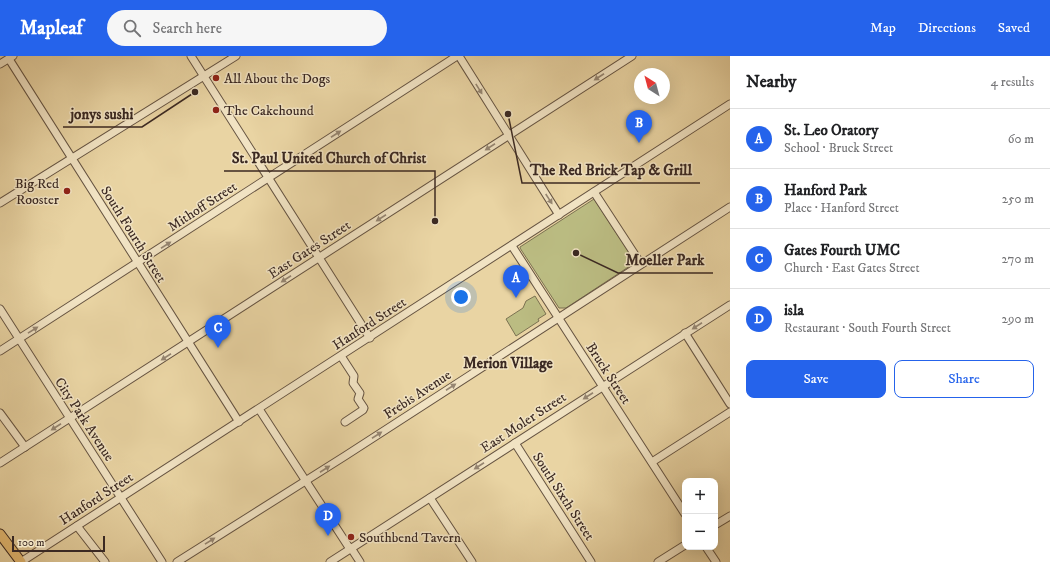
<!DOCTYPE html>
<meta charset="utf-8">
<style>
body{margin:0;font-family:"IM FELL DW Pica",serif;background:#f6f6f6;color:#202124}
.controls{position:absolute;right:12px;bottom:12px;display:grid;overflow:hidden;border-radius:8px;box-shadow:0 4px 16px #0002}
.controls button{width:36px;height:36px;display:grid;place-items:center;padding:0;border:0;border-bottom:1px solid #e0e0e0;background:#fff;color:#202124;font:20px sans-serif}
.compass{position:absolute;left:634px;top:12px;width:36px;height:36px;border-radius:50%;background:#fff;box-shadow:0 4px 16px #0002;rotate:324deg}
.scale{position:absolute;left:12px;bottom:10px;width:93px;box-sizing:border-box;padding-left:4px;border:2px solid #3b2922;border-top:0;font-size:11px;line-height:14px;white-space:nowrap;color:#3b2922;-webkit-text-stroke:3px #f1e3c3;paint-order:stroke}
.you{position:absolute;left:461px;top:241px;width:14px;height:14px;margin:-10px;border:3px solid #fff;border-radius:50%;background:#1a73e8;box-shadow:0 0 0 6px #1a73e833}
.badge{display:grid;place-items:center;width:26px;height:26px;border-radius:50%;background:#2563eb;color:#fff;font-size:13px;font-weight:700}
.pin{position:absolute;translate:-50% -33px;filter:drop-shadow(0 1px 2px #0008)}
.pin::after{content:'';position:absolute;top:21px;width:14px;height:12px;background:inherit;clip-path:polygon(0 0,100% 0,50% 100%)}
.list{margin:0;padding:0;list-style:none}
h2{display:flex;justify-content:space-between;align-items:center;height:52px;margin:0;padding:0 16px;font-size:17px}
h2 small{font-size:13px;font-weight:400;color:#757577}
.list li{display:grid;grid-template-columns:26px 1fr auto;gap:12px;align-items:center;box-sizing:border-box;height:60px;padding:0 16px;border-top:1px solid #e0e0e0}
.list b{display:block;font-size:15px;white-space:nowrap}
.list p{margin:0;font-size:13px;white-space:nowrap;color:#757577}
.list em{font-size:13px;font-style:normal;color:#757577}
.actions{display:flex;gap:8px;padding:12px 16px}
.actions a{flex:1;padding:9px 0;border:1px solid #2563eb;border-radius:8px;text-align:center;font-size:14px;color:#2563eb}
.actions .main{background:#2563eb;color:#fff}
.icon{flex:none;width:22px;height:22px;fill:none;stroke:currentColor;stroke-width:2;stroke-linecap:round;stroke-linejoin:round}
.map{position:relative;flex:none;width:730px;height:506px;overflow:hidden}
header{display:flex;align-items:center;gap:24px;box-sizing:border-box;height:56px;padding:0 20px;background:#2563eb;color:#fff}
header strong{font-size:19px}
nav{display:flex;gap:22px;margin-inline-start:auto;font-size:14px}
.search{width:280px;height:36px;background:#f6f6f6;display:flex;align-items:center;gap:10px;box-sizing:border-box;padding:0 14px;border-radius:22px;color:#757577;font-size:15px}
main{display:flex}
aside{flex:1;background:#fff}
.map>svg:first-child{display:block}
</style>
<header>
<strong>Mapleaf</strong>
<div class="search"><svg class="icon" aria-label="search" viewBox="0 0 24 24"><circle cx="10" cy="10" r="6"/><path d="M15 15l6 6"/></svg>Search here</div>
<nav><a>Map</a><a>Directions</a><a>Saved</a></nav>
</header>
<main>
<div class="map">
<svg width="730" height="506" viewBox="0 0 730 506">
<rect width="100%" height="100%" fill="#e9d4a3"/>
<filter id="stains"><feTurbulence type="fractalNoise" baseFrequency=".005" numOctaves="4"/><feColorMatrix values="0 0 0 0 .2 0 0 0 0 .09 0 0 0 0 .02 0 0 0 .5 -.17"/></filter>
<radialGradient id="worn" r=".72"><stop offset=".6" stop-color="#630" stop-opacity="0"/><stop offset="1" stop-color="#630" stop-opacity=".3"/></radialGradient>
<!-- green -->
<g fill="#bbbc82" stroke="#7b7252">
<path d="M594 143 632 201 633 208 566 252H559L520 192V191Z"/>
<path d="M535 240 546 258 538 263 539 265 516 280 506 263 523 252 526 245Z"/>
</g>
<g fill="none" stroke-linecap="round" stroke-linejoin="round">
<defs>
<g id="minor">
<path d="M191 0 370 282"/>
<path d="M459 0 559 159"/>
<path d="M9 3 239 366"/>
<path d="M0 8 13 0"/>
<path d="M594 136 641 208"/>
<path d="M0 147 236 0"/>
<path d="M512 190 685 458"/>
<path d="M0 253 162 506"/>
<path d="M685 277 730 348"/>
<path d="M0 295 457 0"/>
<path d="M341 300 354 320 353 327 360 337 358 343 364 352 363 354 345 366"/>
<path d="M259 353 350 493"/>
<path d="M0 357 25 391"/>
<path d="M515 387 591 506"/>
<path d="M652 406 730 356"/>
<path d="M0 407 632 0"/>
<path d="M430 442 472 506"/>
<path d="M715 469 730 460"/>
<path d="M77 470 105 506"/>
<path d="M706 491 716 506"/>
<path d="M351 492 360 506"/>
<path d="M21 506 730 48"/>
<path d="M177 506 345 400 730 151"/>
<path d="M330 506 730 249"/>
<path d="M658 506 685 489"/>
</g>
<path id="major" d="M0 478 21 506"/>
</defs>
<!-- minor casing -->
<use href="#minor" stroke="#665442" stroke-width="9"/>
<!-- major casing -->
<use href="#major" stroke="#3b2922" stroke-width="11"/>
<!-- minor -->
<use href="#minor" stroke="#f1e3c3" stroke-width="7"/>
<!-- major -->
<use href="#major" stroke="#e4ba72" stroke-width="9"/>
</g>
<!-- one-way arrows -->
<defs><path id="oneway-solid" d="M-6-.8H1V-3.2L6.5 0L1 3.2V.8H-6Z"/></defs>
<g fill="#968672">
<use href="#oneway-solid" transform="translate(599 21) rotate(147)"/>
<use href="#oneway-solid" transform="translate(479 33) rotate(58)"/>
<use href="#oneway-solid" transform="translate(336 78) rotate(-33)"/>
<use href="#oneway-solid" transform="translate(490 91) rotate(147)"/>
<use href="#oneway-solid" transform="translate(549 143) rotate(57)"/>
<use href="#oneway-solid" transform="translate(381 162) rotate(147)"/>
<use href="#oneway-solid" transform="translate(166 189) rotate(-33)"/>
<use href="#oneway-solid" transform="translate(286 223) rotate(147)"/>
<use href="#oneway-solid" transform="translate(697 270) rotate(147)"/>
<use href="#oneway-solid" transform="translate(33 274) rotate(-32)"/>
<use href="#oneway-solid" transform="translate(166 301) rotate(147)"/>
<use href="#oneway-solid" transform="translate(451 331) rotate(-33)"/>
<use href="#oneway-solid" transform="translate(588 340) rotate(147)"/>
<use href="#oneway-solid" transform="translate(56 371) rotate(147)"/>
<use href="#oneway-solid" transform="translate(377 379) rotate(-33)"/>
<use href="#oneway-solid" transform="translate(479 410) rotate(147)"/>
<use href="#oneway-solid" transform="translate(325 413) rotate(-33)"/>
<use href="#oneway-solid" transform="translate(210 485) rotate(-32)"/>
</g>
<!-- markers -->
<g fill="#8f2418" stroke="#f1e3c3" stroke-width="1.5">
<circle cx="216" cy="22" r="4"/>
<circle cx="216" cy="54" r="4"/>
<circle cx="67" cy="135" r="4"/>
<circle cx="351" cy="481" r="4"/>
</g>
<g text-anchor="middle" stroke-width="3" stroke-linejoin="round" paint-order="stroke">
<!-- poi labels -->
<g font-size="14" fill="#3b2922" stroke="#f1e3c3" text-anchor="start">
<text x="224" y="27">All About the Dogs</text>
<text x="224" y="59">The Cakehound</text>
<text x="59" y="132" text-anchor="end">Big Red<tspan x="59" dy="16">Rooster</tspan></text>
<text x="359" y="486">Southbend Tavern</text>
</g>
<!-- street labels -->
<g font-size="14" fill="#3b2922" stroke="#f1e3c3">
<text transform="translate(202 150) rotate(-33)" y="5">Mithoff Street</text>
<text transform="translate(134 178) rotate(58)" y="5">South Fourth Street</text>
<text transform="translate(309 193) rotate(-33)" y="5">East Gates Street</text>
<text transform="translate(369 267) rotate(-33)" y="5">Hanford Street</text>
<text transform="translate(609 317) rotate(57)" y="5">Bruck Street</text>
<text transform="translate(417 338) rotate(-33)" y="5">Frebis Avenue</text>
<text transform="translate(85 363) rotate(57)" y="5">City Park Avenue</text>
<text transform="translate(523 366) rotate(-33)" y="5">East Moler Street</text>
<text transform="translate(564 440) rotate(57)" y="5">South Sixth Street</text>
<text transform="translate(96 442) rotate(-33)" y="5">Hanford Street</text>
</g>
<!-- neighbourhood labels -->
<g font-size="15" font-weight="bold" fill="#3b2922" stroke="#f1e3c3">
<text x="508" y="312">Merion Village</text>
</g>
</g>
<!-- callouts -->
<path fill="none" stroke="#3b2922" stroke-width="1.5" d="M195 36L142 71H63M435 165L435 115H224M508 58L522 127H700M576 197L618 217H713"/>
<g fill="#3b2922" stroke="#f1e3c3" stroke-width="1.5">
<circle cx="195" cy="36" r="4"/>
<circle cx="435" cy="165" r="4"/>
<circle cx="508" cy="58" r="4"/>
<circle cx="576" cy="197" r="4"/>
</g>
<g font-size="15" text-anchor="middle" font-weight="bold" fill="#3b2922" stroke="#f1e3c3" stroke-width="3" stroke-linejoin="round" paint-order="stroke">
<text x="102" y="63">jonys sushi</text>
<text x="329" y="107">St. Paul United Church of Christ</text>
<text x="611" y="119">The Red Brick Tap &amp; Grill</text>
<text x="665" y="209">Moeller Park</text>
</g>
<rect width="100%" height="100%" filter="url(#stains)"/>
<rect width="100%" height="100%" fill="url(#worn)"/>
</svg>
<div class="controls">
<button>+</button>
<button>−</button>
</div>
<svg class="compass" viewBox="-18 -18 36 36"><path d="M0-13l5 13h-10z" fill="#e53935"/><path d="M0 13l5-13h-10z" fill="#757577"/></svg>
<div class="scale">100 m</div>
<div class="you"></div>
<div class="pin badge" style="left:516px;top:242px">A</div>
<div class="pin badge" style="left:639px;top:87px">B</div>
<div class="pin badge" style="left:218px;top:292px">C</div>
<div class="pin badge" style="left:328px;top:480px">D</div>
</div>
<aside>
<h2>Nearby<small>4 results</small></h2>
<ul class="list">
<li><span class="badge">A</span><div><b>St. Leo Oratory</b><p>School · Bruck Street</p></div><em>60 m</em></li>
<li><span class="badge">B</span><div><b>Hanford Park</b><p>Place · Hanford Street</p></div><em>250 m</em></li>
<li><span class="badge">C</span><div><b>Gates Fourth UMC</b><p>Church · East Gates Street</p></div><em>270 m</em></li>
<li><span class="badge">D</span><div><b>isla</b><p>Restaurant · South Fourth Street</p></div><em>290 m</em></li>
</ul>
<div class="actions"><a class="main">Save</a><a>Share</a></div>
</aside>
</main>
